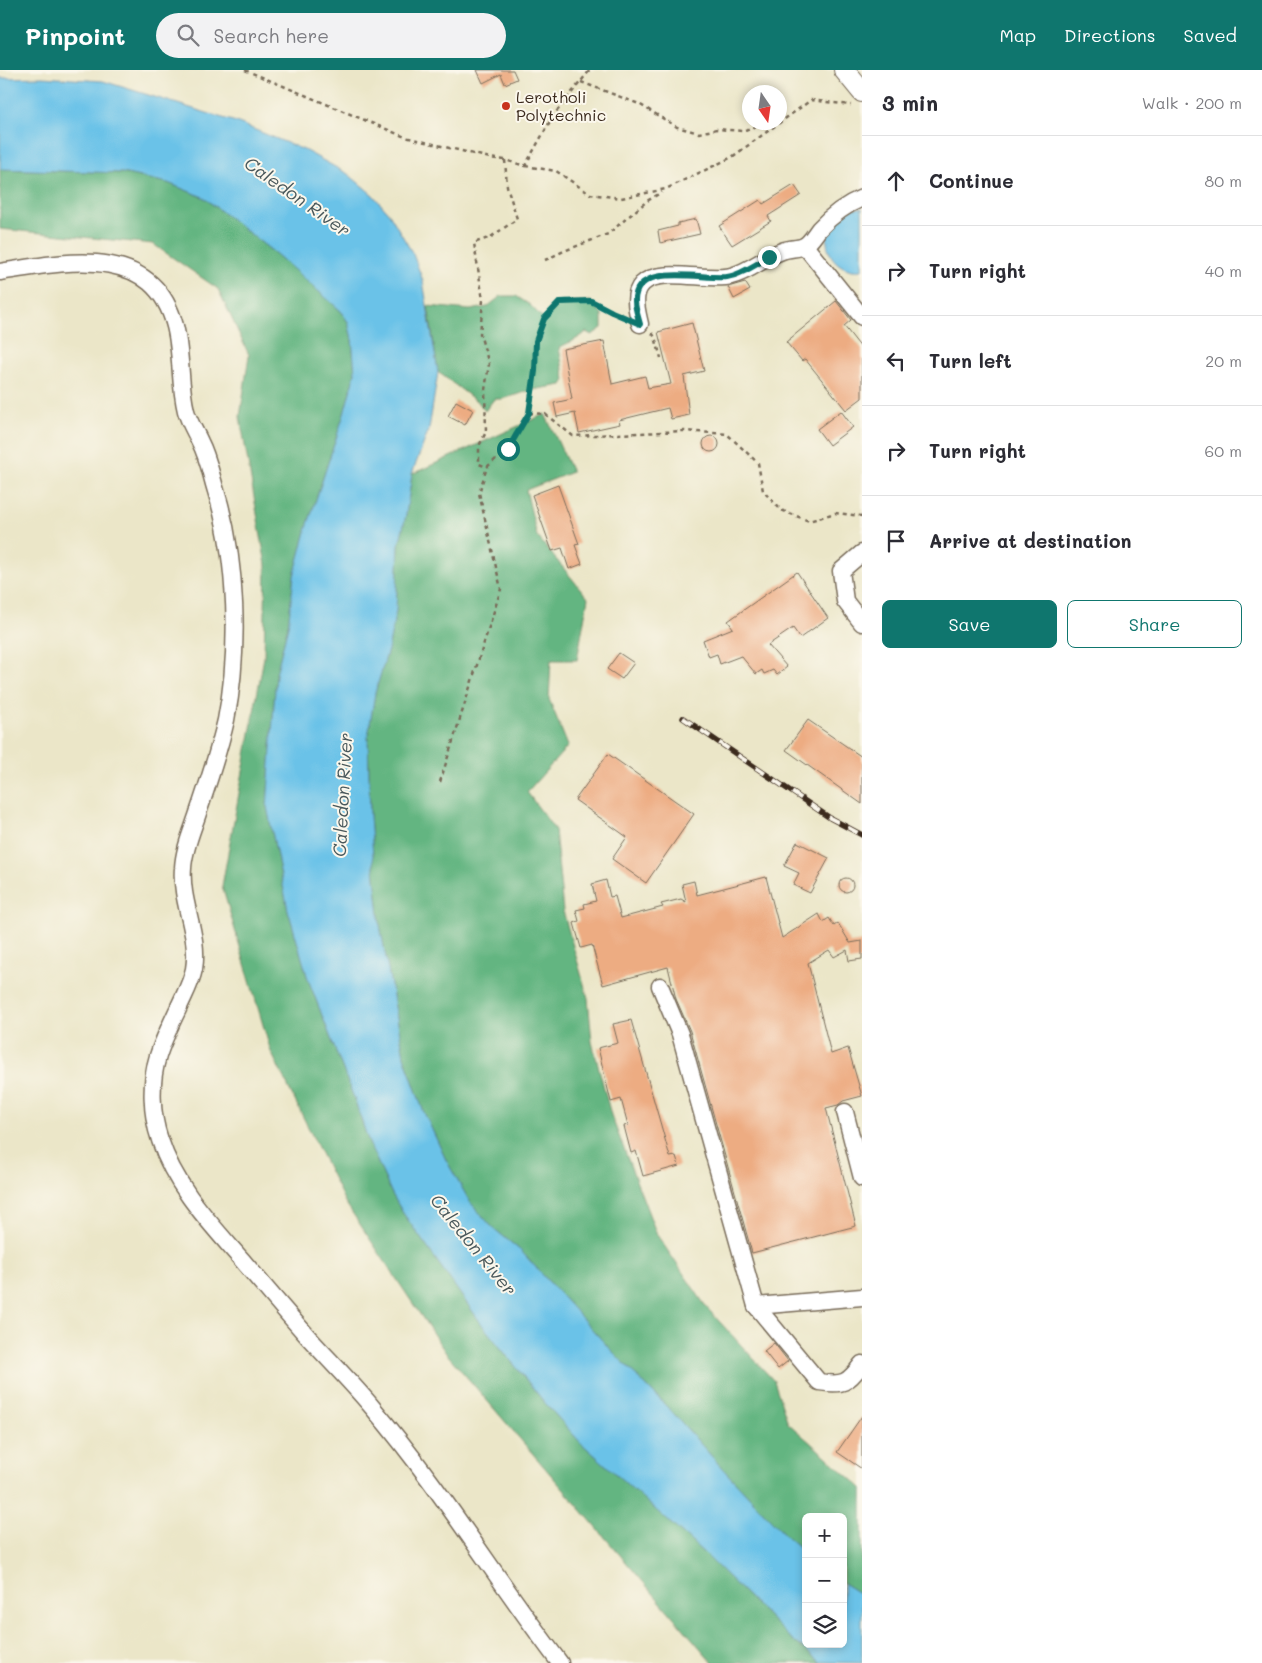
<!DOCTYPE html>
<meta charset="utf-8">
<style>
body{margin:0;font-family:Mali,sans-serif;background:#f2f2f3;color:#2b2b33}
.controls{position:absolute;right:15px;bottom:15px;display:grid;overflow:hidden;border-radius:8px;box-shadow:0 2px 8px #0003}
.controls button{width:45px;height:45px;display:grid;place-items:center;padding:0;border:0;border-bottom:1px solid #e1e1e2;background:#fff;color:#2b2b33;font:25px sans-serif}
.compass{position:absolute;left:742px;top:15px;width:45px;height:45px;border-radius:50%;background:#fff;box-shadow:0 2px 8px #0003;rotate:167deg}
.stop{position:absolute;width:15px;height:15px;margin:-11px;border:4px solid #0f766e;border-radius:50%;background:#fff}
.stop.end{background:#0f766e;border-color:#fff;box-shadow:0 1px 5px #0008}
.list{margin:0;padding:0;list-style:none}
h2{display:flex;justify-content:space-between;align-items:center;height:65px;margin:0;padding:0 20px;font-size:21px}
h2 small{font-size:16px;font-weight:400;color:#7c7c81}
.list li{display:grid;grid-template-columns:32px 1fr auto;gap:15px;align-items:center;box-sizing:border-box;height:90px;padding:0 20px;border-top:1px solid #e1e1e2}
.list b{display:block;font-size:19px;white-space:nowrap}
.list em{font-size:16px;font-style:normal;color:#7c7c81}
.actions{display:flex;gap:10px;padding:15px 20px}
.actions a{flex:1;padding:11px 0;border:1px solid #0f766e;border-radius:8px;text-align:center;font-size:18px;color:#0f766e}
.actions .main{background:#0f766e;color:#fff}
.icon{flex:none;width:28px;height:28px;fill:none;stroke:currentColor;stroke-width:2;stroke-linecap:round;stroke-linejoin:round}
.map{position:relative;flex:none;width:862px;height:1593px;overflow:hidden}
header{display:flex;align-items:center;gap:30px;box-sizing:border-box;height:70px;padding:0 25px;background:#0f766e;color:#fff}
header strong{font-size:24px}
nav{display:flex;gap:28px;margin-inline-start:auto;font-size:18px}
.search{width:350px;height:45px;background:#f2f2f3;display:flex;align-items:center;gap:12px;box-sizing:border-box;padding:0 18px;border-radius:28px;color:#7c7c81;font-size:19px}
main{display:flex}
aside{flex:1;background:#fff}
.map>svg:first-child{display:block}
</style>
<header>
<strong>Pinpoint</strong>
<div class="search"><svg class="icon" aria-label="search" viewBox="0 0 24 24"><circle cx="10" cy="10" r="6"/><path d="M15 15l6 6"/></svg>Search here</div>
<nav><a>Map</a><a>Directions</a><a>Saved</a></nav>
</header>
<main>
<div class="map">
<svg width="862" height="1593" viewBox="0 0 862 1593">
<rect width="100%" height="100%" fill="#fbf7ec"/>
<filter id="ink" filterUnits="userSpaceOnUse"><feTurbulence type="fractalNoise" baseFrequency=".02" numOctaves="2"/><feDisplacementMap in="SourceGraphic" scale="10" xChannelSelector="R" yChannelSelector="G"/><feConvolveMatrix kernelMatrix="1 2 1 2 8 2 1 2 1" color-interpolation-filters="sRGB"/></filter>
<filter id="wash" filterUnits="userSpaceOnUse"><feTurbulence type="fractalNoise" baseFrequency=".0096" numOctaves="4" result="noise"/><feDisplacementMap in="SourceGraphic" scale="20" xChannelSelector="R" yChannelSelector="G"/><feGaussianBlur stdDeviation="1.12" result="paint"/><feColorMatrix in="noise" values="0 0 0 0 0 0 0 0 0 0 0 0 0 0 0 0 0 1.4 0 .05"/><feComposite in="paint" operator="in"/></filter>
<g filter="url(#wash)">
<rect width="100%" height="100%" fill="#ebe6c8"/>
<!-- forest -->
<g fill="#63b581" stroke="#4f7050">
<path d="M0 99 122 103 168 113 203 127 276 184 341 241 348 252 352 269 355 303 344 344 308 454 294 506 288 556 276 604 267 737 288 840 308 909 354 1028 369 1073 392 1124 403 1143 483 1256 545 1333 580 1372 704 1483 788 1566 821 1593H713L446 1283 345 1132 271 982 222 816 264 587 266 495 240 347 249 285 218 219 153 174 0 159Z"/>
<path d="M501 226H516L530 235 544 249 560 232 591 231 602 245V258L592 265 586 262C578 270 568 272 559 278L565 310 562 315 532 320 502 329H494L485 341 479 333 438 302 428 236 470 240 487 237Z"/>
<path d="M545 344 572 402 526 420 537 466 588 528 577 590H551L549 629 568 676 527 722 555 760 563 841 588 928 592 972 611 1045 657 1165 707 1238 774 1311 788 1353 862 1418V1525L843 1513V1447H806V1483L787 1467 722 1398 674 1344 610 1279 521 1181 492 1157 470 1132 446 1090 423 1040 404 986 380 855 374 798 370 746 368 667 375 623 388 580 396 541 399 475 406 445 412 404Z"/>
</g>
<!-- water -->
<g fill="#6ac2e8" stroke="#527683">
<path d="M42 7 103 11 236 52 304 80 348 104 373 125 390 145 413 184 423 211 438 302 429 359 412 404 406 445 399 475 396 541 388 580 375 623 368 667 370 746 374 798 380 855 404 986 423 1040 446 1090 470 1132 492 1157 521 1181 610 1279 674 1344 722 1398 787 1467 806 1483V1574H843V1513L862 1525V1593L820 1592 788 1566 704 1483 580 1372 545 1333 483 1256 403 1143 392 1124 369 1073 354 1028 308 909 288 840 267 737 276 604 288 556 294 506 308 454 344 344 355 303 352 269 348 252 341 241 276 184 203 127 168 113 122 103 0 99V8Z"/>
<path d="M862 138V200C832 204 814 168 838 148 846 141 851 138 862 138Z"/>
</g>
<g id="blocks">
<!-- building -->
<g fill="#edac82">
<path d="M477 0H513L517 9 505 14 501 4 483 13Z"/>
<path d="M794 115 801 125 768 146 771 151 732 175 719 156 760 130 763 134Z"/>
<path d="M696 149 700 164 660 173 658 161 678 156V153Z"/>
<path d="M745 212 750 220 734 229 728 217Z"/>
<path d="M836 231 851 250 844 256 862 279V328L846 340 805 289 802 291 786 272Z"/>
<path d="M692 253 704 301 684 306 689 345 671 349 668 338 619 350 620 354 579 363 575 343 557 347 554 333 572 329 563 279 604 271 612 314 645 306 648 318 671 314 658 262Z"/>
<path d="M456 331 473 340 465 355 448 346Z"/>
<path d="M841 341 853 357 829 375 817 359Z"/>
<circle cx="711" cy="374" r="8"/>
<path d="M558 415 579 474 575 475 582 494 569 499 562 478 552 481 532 425Z"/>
<path d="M797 502 828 548 800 568 793 558 768 575 787 597 777 605 773 600 764 604 762 600 756 604 741 586 720 594 717 584 709 587 703 570 733 558 728 551Z"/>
<path d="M619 583 634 593 622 609 607 599Z"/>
<path d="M808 650 862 687V734L786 680Z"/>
<path d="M608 684 694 744 646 813 612 789 627 767 575 730Z"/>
<path d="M797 772 829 788 810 823 793 815 799 803 784 796Z"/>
<path d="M766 807 782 868 819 844 823 852 829 848 834 856 838 853 850 873 862 871V889L849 891 847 880 834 887 829 880 808 893 831 984 848 978 862 1026 843 1031 838 1035 826 1038 856 1156 752 1183 690 961 676 929 668 897 603 915 592 875 581 878 574 853 579 851 576 840 585 838 584 834 596 831 592 814 606 810 610 827 615 826 621 848 663 837 661 834 681 829 686 832 682 814 694 811 697 825Z"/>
<circle cx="846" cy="815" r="7"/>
<path d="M631 950 670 1087 676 1086 679 1096 643 1106 636 1081 631 1083 624 1056 628 1055 621 1029 611 1032 598 978 618 973 613 954Z"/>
<path d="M774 1273 788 1291 778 1299 764 1281Z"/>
<path d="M862 1346V1399L837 1382Z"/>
</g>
</g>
</g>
<g filter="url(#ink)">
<use href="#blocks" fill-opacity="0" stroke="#796c5a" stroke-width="1"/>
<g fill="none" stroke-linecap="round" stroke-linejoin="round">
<defs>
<g id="minor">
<path d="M805 176 862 247"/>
<path d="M0 202C64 192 153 172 175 256 182 283 179 313 186 341 189 352 195 361 200 372 208 387 211 405 216 421 237 489 240 580 226 650 219 681 209 710 199 740 193 759 184 778 183 798 180 833 200 864 194 899 191 914 184 925 178 939 171 954 163 970 158 986 150 1012 151 1044 160 1070 175 1117 210 1153 242 1190 264 1216 286 1242 309 1268 330 1291 352 1313 372 1337 441 1418 496 1509 560 1593"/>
<path d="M640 254C637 241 632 225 642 214 659 196 709 212 731 206 749 202 765 187 782 181 789 178 798 179 804 176 810 173 815 164 819 159 831 146 845 135 862 128"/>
<path d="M862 483 841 501 845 531 862 553"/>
<path d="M660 916 680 964 756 1236 862 1227"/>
<path d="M845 1042 862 1108"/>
<path d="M756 1236 819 1312C843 1316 848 1313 862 1294"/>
</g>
<path id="major" d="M844 0 862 22"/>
</defs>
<!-- minor casing -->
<use href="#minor" stroke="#796c5a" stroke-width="19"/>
<!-- major casing -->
<use href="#major" stroke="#796c5a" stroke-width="22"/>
<!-- path -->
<g stroke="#796c5a" stroke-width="2.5" stroke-dasharray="4 4" stroke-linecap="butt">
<path d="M245 0 405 67 490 88 505 90 525 96 553 46 590 0"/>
<path d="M581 12 639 34 677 57 699 63 717 59 742 61 768 52"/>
<path d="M505 90 507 116 517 149 491 167 474 173 483 230 480 264 489 294 485 320 486 362 479 376V394L487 397 507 379 529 343 535 301 536 271 544 249 560 232 591 231 623 247"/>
<path d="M525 96 556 101 590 124 621 128 666 119 732 87 811 30 851 35"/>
<path d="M545 190 564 181 608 164 647 131 662 122"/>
<path d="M652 263 655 267 661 288"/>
<path d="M529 343 545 344 573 366 684 361 727 364 758 393 763 421 781 440 809 451 835 443 862 446"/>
<path d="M440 712 501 519 479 423 487 397"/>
</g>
<!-- minor -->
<use href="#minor" stroke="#fff" stroke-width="16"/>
<!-- major -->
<use href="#major" stroke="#fff" stroke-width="20"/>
<defs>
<path id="rail" d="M683 648 830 748 862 765"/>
</defs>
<!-- rail casing -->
<use href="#rail" stroke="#3b2a1e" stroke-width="5.5"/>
<!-- rail -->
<use href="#rail" stroke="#fbf7ec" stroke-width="4" stroke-dasharray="11" stroke-linecap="butt"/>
</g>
</g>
<g fill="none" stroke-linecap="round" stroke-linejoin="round" filter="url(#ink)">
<!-- route -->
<path stroke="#0f766e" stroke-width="6" d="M508 379 529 343 535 301 536 271 544 249 560 232 591 231 612 242 640 254C638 247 635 238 635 231 635 191 704 210 727 207 741 205 756 194 769 187"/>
</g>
<!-- markers -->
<circle fill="#c8321e" stroke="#fbf7ec" stroke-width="2" cx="506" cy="36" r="5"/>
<g text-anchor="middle" stroke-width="4" stroke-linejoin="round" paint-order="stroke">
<!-- poi labels -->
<g font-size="16" fill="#3b2a1e" stroke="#fbf7ec" text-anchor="start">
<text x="516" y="33">Lerotholi<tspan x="516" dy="18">Polytechnic</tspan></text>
</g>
<!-- water labels -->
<g font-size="18" font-style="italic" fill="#49585b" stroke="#fbf7ec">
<text transform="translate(297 127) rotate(35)" y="6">Caledon River</text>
<text transform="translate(343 725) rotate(-87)" y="6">Caledon River</text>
<text transform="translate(473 1175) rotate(51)" y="6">Caledon River</text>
</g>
</g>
</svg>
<div class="controls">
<button>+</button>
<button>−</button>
<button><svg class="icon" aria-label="layers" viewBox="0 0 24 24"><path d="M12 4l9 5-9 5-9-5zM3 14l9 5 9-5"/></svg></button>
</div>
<svg class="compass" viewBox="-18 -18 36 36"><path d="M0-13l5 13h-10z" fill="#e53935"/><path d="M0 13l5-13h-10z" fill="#7c7c81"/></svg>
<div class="stop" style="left:508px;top:379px"></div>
<div class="stop end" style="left:769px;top:187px"></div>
</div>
<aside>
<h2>3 min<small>Walk · 200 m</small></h2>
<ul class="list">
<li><svg class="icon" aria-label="ahead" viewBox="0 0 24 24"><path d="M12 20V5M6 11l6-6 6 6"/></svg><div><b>Continue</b></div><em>80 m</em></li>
<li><svg class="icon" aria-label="right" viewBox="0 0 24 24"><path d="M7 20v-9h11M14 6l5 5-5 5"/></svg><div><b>Turn right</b></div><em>40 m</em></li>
<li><svg class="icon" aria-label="left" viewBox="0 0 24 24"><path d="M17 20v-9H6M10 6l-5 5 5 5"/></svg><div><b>Turn left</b></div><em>20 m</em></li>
<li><svg class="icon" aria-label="right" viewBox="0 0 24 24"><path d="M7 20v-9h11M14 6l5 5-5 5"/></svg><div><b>Turn right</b></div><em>60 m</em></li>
<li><svg class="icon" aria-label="arrive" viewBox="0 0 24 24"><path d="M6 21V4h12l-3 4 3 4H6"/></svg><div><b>Arrive at destination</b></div></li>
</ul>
<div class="actions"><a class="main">Save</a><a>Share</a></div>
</aside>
</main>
